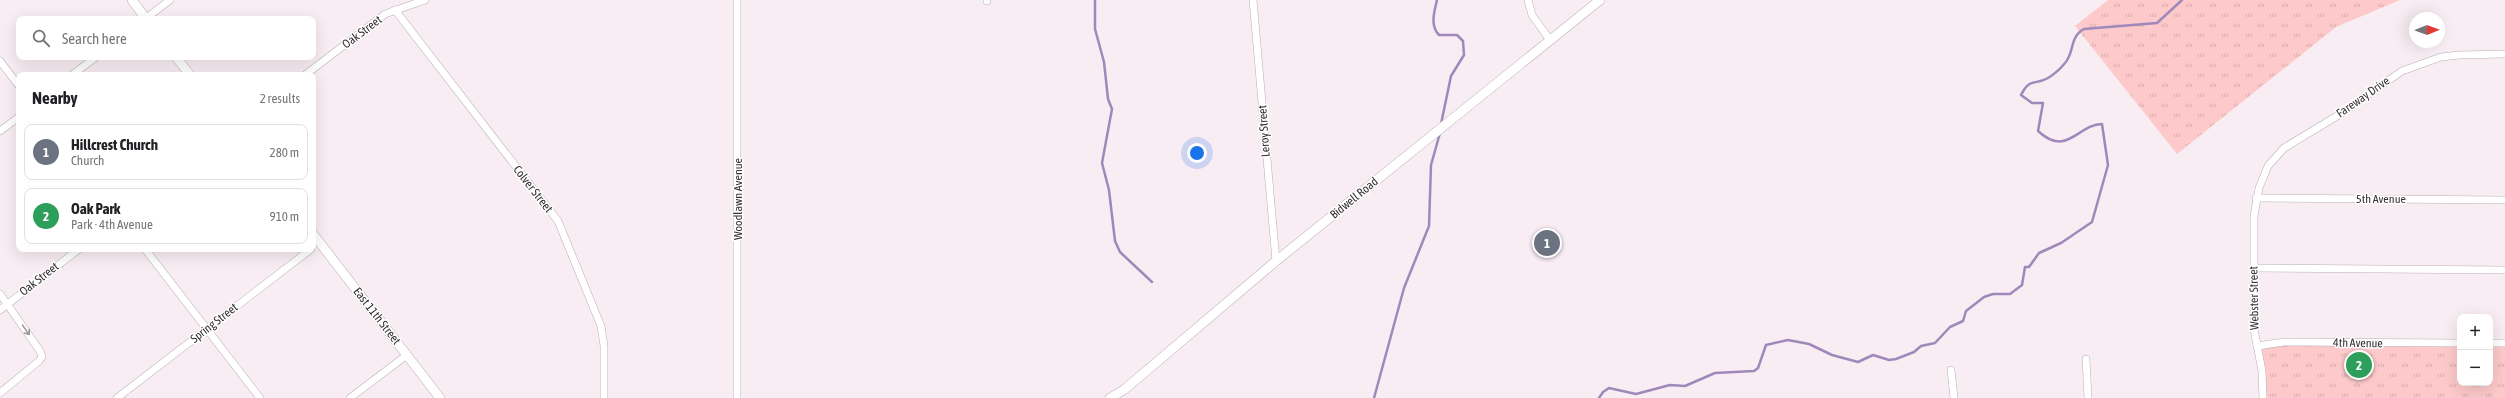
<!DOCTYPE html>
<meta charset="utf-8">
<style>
body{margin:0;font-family:"Asap Condensed",sans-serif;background:#f2f2f2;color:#202124}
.controls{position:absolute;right:12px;bottom:12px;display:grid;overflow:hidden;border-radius:8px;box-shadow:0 4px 16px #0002}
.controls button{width:36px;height:36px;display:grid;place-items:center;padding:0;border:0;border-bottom:1px solid #e0e0e0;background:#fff;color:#202124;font:20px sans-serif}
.compass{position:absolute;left:2409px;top:12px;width:36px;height:36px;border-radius:50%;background:#fff;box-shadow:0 4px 16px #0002;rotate:89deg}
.you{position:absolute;left:1197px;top:153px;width:14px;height:14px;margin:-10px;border:3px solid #fff;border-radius:50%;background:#1a73e8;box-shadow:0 0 0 6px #1a73e833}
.badge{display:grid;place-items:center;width:26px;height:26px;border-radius:50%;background:#1a70bd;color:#fff;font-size:13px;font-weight:700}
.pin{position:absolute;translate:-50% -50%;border:2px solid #fff;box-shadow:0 1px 4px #0006}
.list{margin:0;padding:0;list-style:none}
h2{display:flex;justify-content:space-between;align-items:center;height:52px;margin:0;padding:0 16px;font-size:17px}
h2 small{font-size:13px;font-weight:400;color:#757577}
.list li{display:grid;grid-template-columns:26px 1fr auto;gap:12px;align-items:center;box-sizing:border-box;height:56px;margin:0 8px 8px;padding:0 8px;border:1px solid #e0e0e0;border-radius:8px}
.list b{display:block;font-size:15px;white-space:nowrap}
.list p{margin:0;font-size:13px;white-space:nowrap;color:#757577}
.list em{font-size:13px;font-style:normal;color:#757577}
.icon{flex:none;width:22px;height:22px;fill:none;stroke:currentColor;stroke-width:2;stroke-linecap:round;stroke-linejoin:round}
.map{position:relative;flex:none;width:2505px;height:398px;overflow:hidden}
.search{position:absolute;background:#fff;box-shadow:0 4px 16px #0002;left:16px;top:16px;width:300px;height:44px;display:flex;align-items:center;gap:10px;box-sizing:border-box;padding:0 14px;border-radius:8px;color:#757577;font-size:15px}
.panel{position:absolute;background:#fff;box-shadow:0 4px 16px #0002;left:16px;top:72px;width:300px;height:180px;border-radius:8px}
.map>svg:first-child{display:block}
</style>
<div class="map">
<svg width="2505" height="398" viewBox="0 0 2505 398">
<defs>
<pattern id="grass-tufts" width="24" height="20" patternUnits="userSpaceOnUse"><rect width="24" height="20" fill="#fdc9ca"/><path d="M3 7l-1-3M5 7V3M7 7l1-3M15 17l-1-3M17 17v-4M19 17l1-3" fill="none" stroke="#d9adae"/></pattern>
</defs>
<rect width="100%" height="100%" fill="#f9edf4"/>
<!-- grass -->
<g fill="url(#grass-tufts)">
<path d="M2108 0H2400L2336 27 2177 154 2075 26Z"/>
<path d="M2490 343H2505V398H2261L2257 346 2460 344V383H2490Z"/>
</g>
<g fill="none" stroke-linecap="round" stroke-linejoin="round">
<!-- stream -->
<g stroke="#9f89ba" stroke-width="2.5">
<path d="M1095 0V29L1104 62 1108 99 1112 109 1102 163 1109 190 1115 241 1120 252 1152 282"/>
<path d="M1437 0C1434 12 1430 26 1439 35H1457L1463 41 1464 55 1451 76 1441 124"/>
<path d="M1374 398 1404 288 1429 226 1431 165 1440 133"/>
<path d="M1599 398 1603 392 1609 388 1636 394 1670 385 1685 386 1715 373 1754 371 1758 368 1766 345 1788 340 1809 344 1832 355 1858 362 1873 355 1889 360 1896 359 1914 352 1921 346 1935 343 1950 327 1963 321 1966 311 1984 297 1993 294H2010L2022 285 2025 267H2029L2039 253 2061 243 2092 222 2108 165 2102 124C2078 124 2067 158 2038 131L2043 103H2032L2021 95C2030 77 2034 86 2048 78 2053 75 2061 68 2065 63 2075 52 2069 37 2084 29L2157 23 2182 0"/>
</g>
<defs>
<g id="minor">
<path d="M737 0V398"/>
<path d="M987 0V1"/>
<path d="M1253 0 1276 261"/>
<path d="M1528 0 1532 15 1550 40"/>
<path d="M395 10 558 221 601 326 604 346V398"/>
<path d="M145 19 170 0"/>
<path d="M0 61 19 86"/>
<path d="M72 75 96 57"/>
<path d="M305 75 385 14 425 0"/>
<path d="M0 131 19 117"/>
<path d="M2256 198 2505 200"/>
<path d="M145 249 260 398"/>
<path d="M2254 268 2505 270"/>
<path d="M0 294 40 351 42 357 39 361 0 393"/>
<path d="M0 310 79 249"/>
<path d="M2490 343H2505"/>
<path d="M2257 346 2284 342 2460 343"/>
<path d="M2086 359 2088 398"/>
<path d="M1951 370 1954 398"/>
<path d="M117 398 311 249"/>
<path d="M350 398 407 355"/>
<path d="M2263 398 2262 371 2254 329V216L2259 188 2268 166 2284 148 2342 113 2402 71 2441 57 2459 55 2505 54"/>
</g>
<g id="tertiary">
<path d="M132 0 146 19"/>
<path d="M176 57 190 75"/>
<path d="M313 234 440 398"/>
<path d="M1110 398 1125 389 1276 261 1600 0"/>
</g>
</defs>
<!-- minor casing -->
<use href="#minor" stroke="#baaeb5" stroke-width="8"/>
<!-- tertiary casing -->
<use href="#tertiary" stroke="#baaeb5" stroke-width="10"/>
<!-- minor -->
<use href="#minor" stroke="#fff" stroke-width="7"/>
<!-- tertiary -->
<use href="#tertiary" stroke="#fff" stroke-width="9"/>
</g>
<!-- one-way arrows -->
<defs><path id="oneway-shaft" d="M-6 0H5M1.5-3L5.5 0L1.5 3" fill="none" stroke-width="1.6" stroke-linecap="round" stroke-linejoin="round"/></defs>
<use stroke="#9a9899" href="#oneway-shaft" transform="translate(26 330) rotate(55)"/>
<g text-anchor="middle" stroke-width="3" stroke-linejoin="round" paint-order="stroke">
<!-- street labels -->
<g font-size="12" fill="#353033" stroke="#fff">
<text transform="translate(362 32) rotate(-37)" y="4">Oak Street</text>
<text transform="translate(2363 97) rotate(-35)" y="4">Fareway Drive</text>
<text transform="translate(1264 131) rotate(-94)" y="4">Leroy Street</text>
<text transform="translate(533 189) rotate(52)" y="4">Colver Street</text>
<text transform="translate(1354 198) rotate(-39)" y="4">Bidwell Road</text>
<text transform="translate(738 199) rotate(-90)" y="4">Woodlawn Avenue</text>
<text x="2381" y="203">5th Avenue</text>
<text transform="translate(39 279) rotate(-38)" y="4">Oak Street</text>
<text transform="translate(2254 298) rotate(-91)" y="4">Webster Street</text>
<text transform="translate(377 316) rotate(52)" y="4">East 11th Street</text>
<text transform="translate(214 323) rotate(-38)" y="4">Spring Street</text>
<text transform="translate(2358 343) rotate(1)" y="4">4th Avenue</text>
</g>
</g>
</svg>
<div class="controls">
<button>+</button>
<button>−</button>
</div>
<svg class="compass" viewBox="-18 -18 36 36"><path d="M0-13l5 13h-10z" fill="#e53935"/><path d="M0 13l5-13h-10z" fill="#757577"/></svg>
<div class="you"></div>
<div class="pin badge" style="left:1547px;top:243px;background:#6b7280">1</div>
<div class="pin badge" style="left:2359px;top:365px;background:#2e9e5b">2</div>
<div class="search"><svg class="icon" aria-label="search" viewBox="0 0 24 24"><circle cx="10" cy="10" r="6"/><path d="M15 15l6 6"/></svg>Search here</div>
<section class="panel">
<h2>Nearby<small>2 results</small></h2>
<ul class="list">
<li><span class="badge" style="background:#6b7280">1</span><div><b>Hillcrest Church</b><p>Church</p></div><em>280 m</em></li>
<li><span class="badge" style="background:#2e9e5b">2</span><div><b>Oak Park</b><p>Park · 4th Avenue</p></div><em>910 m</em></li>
</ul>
</section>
</div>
